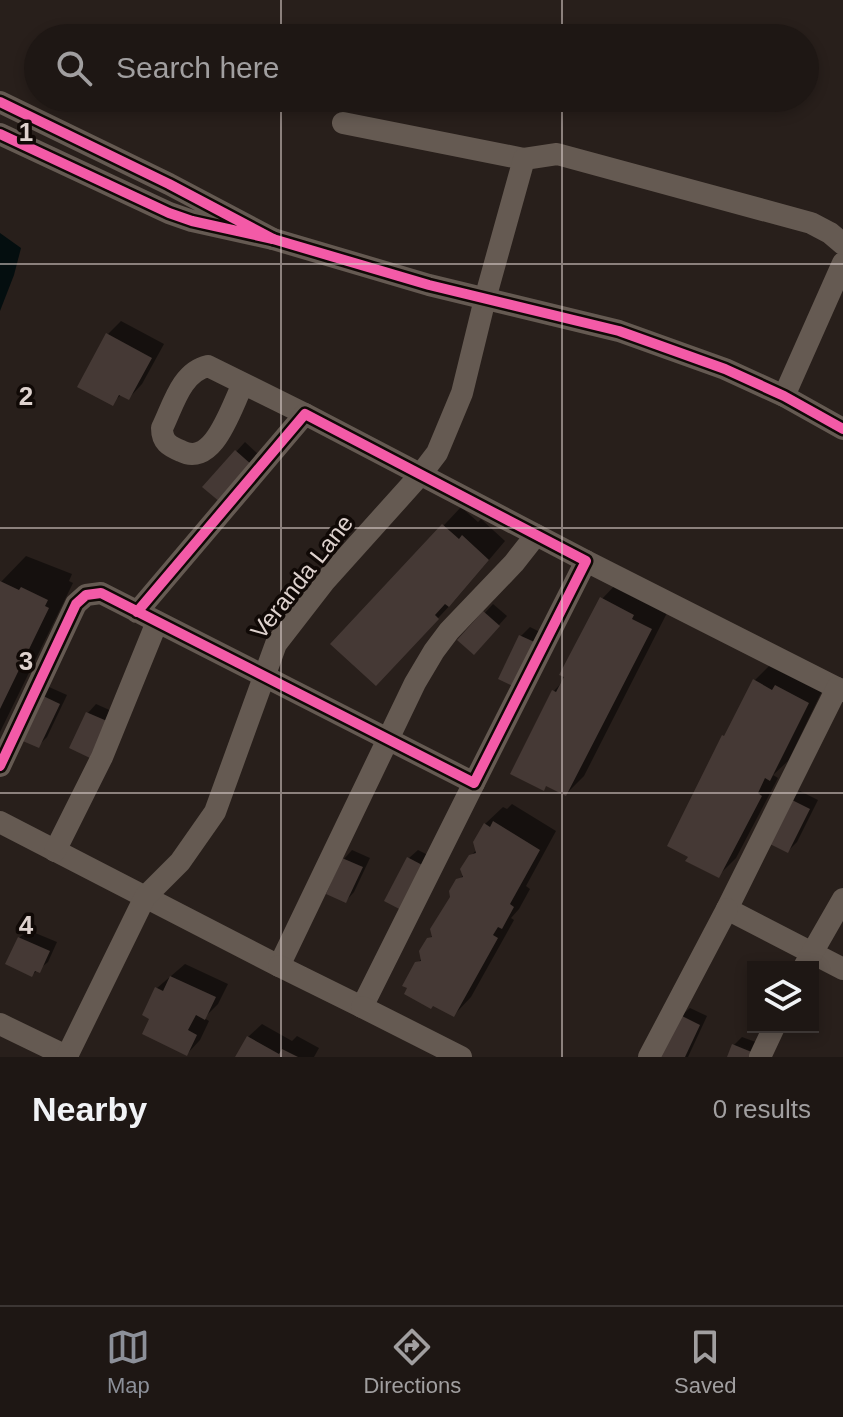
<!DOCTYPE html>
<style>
body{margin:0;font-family:Helvetica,sans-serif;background:#2b2422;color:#f1f3f6}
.controls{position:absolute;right:24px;bottom:24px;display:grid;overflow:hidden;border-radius:0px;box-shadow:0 4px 12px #0003}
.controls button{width:72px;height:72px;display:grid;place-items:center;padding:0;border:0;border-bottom:2px solid #3c3634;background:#1e1714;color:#f1f3f6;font:40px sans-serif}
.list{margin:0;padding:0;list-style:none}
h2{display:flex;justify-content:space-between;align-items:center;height:104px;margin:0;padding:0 32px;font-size:34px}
h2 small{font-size:26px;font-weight:400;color:#a19fa0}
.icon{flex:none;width:44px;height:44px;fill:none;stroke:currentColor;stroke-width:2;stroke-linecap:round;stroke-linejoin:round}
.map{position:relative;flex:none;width:843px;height:1057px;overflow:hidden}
.search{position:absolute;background:#1e1714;box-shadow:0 4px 12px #0003;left:24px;right:24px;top:24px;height:88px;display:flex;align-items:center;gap:20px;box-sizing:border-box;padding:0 28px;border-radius:44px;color:#a19fa0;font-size:30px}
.sheet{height:248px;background:#1e1714}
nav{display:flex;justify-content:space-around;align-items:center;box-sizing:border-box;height:112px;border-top:2px solid #3c3634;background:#1e1714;font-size:22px;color:#a19fa0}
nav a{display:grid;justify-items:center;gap:4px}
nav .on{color:#8c9099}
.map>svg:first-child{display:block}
</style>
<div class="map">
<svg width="843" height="1057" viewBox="0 0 843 1057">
<rect width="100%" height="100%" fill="#281f1b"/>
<!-- water -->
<path fill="#040e0f" d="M0 233 21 248 14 275 0 311Z"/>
<!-- shadow -->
<g fill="#0007">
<path d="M121 321 164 344 142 384 129 398 122 394 112 403 108 334Z"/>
<path d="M245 442 259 455 220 499 205 486Z"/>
<path d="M461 507 478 522 481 519 505 541 455 600 393 666 333 644Z"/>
<path d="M26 556 72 574 69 581 73 583 0 732V583Z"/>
<path d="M619 581 668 611 584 776 566 794 554 691 565 679 602 599Z"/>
<path d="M493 604 507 616 482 644 460 640Z"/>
<path d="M530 627 548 636 501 678 521 636Z"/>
<path d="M772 663 825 685 788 761 773 775 778 778 736 858 718 876 728 732 754 681Z"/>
<path d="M49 687 67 695 47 737 38 746 20 738Z"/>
<path d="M96 704 114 712 90 756 88 713Z"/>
<path d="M800 791 818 800 797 842 788 851 791 800Z"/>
<path d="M512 804 556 831 526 886 530 889 519 909 511 918 514 920 471 997 454 1015 434 1004 417 964 422 958 428 940 434 934 453 897 471 856 477 849 485 824 503 807 507 809Z"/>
<path d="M352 850 370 858 354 892 346 901 344 859Z"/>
<path d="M418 850 436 859 405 910 409 858Z"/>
<path d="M28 930 57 942 48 962 32 975 19 938Z"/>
<path d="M185 964 228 984 218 1004 204 1018 209 1021 200 1040 187 1054 152 1018 157 988Z"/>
<path d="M690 1008 707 1016 688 1057H661L681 1016Z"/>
<path d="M262 1024 292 1041 297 1036 319 1048 314 1057H237L248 1037Z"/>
<path d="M742 1037 761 1044 756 1057H729L734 1045Z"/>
</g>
<!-- building -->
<g fill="#453935">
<path d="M106 333 152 358 129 400 119 395 113 406 77 387Z"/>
<path d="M235 450 252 465 220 502 202 487Z"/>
<path d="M442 524 459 539 462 535 489 560 449 607 445 604 435 615 439 619 376 686 330 644Z"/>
<path d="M0 581 19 590 21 587 48 600 45 606 49 608 0 709Z"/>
<path d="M600 597 634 615 632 619 652 629 566 796 546 786 544 791 510 774 552 690 556 692 564 677 559 675Z"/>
<path d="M483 611 500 626 474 655 457 640Z"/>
<path d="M519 635 541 645 519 689 498 679Z"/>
<path d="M753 679 772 690 775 685 809 703 770 781 765 778 758 793 762 796 719 878 685 861 688 857 667 846 722 735 724 736Z"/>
<path d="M39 694 60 704 39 748 18 739Z"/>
<path d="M86 712 107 721 90 758 69 748Z"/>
<path d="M790 799 810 809 788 853 768 843Z"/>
<path d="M493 821 540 850 510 904 514 907 502 929 498 927 493 935 498 938 454 1017 433 1006 431 1009 404 994 407 988 402 986 415 962 421 961 419 951 427 938 432 937 430 929 450 897 449 891 456 879 463 877 460 869 469 855 476 853 473 842 484 823 490 827Z"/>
<path d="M407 857 428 868 405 912 384 901Z"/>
<path d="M342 858 363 867 346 903 326 894Z"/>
<path d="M18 937 50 951 40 973 35 971 32 977 5 964Z"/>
<path d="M170 976 216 997 205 1020 196 1015 188 1030 197 1035 187 1056 142 1034 149 1019 142 1015 155 987 163 991Z"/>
<path d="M680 1015 700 1025 685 1057H659Z"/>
<path d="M247 1036 279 1054 282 1049 298 1057H235Z"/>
<path d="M732 1044 754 1053 752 1057H727Z"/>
</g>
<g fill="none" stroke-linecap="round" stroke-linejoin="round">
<!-- minor -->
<g stroke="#655a52" stroke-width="22">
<path d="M0 102 169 184 273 239 192 221 169 213 0 134"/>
<path d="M343 123 524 159"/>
<path d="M273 239 429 285 619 331 725 369 784 396 843 429"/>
<path d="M243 384C231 407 214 468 181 451 169 446 162 442 162 428 173 406 181 372 208 366L305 414"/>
<path d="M784 396 843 263"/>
<path d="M586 561 837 688"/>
<path d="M843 691 837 688 727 909 843 969"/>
<path d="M0 766 76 604 86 595 101 593C225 657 350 719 474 783L586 561 305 414 137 612"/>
<path d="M0 822 279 966 415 683 434 651 449 631 514 563 536 535"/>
<path d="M55 851 102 757 157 622"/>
<path d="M279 966 362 1007 474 783"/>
<path d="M804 967 843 899"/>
<path d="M362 1007 461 1057"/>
<path d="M0 1024 68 1057"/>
<path d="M67 1056 145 897 180 862 215 812 276 644 324 582 421 474 437 453 462 393 485 299 524 159 557 154 811 223 830 233 843 244"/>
<path d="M649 1057 727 909"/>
<path d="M760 1057 774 1027"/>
</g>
<defs>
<g id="cycleway">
<path d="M0 102 169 184 273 239 192 221 169 213 0 134"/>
<path d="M273 239 429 285 619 331 725 369 784 396 843 429"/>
<path d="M0 766 76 604 86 595 101 593C225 657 350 719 474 783L586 561 305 414 137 612"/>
</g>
</defs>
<!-- cycleway casing -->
<use href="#cycleway" stroke="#100906" stroke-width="15"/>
<!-- cycleway -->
<use href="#cycleway" stroke="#f35aa7" stroke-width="10"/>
</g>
<!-- grid -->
<path fill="none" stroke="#ded2ce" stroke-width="2" stroke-opacity="0.55" d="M281 0V38M562 0V38M281 98V1057M562 98V1057M0 264H843M0 528H843M0 793H843"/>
<g text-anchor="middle" stroke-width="7" stroke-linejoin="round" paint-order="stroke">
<!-- street labels -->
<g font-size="24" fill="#ded2ce" stroke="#100906">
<text transform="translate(302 577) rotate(-52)" y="8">Veranda Lane</text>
</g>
</g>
<g font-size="26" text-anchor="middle" font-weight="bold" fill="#ded2ce" stroke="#100906" stroke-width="7" stroke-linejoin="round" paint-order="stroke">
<text x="26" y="141">1</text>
<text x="26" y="405">2</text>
<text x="26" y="670">3</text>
<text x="26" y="934">4</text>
</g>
</svg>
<div class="controls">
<button><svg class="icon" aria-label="layers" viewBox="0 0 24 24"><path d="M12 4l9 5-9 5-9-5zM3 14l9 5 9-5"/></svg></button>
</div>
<div class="search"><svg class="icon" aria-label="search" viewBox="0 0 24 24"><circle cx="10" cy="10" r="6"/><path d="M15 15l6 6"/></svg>Search here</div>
</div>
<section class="sheet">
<h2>Nearby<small>0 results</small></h2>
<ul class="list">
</ul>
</section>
<nav>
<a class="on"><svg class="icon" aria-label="map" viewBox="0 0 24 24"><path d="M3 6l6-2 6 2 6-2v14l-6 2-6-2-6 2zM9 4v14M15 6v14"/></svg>Map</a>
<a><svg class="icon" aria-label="directions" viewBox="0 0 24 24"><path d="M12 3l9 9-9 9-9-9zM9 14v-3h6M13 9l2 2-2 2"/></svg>Directions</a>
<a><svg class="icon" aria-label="saved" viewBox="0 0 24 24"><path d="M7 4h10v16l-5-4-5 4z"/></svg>Saved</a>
</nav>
